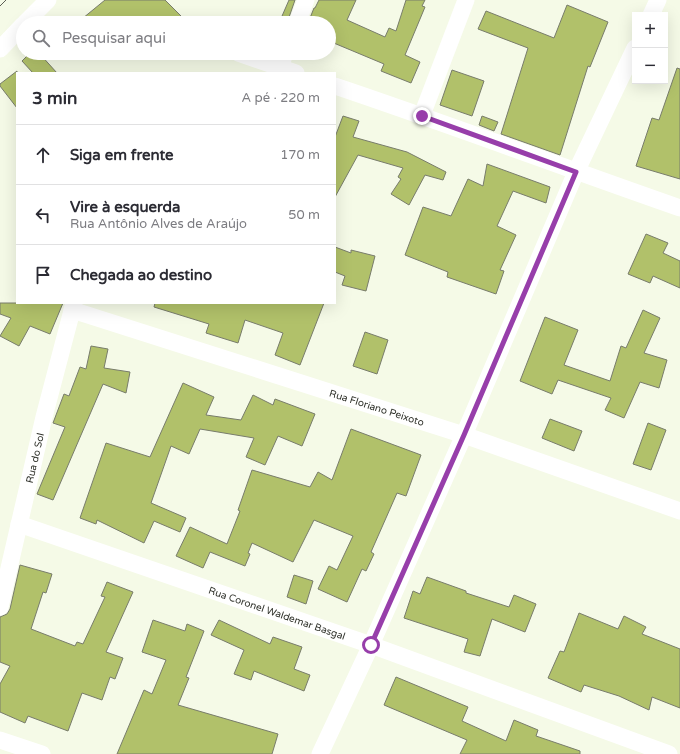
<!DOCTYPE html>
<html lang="pt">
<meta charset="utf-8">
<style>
body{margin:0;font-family:"Varela Round",sans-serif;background:#f7f7f7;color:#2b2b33}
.controls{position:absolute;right:12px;top:12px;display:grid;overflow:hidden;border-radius:0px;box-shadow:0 4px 16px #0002}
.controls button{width:36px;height:36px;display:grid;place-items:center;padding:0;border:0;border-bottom:1px solid #e1e1e2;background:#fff;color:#2b2b33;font:20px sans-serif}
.stop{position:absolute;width:12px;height:12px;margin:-9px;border:3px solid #973eaa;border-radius:50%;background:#fff}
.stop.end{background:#973eaa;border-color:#fff;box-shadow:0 1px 4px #0008}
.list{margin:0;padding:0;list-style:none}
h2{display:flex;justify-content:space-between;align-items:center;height:52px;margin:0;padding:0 16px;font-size:17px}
h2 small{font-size:13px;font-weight:400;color:#7c7c81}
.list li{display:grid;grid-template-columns:26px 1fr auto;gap:12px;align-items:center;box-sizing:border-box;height:60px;padding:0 16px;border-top:1px solid #e1e1e2}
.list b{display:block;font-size:15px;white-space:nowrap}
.list p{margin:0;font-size:13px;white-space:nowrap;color:#7c7c81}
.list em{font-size:13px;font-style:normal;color:#7c7c81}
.icon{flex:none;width:22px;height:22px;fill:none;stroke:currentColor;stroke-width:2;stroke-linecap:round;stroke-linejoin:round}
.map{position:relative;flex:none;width:680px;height:754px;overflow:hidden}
.search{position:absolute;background:#fff;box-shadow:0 4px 16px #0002;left:16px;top:16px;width:320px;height:44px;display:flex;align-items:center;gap:10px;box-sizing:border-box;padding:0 14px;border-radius:22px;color:#7c7c81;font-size:15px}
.panel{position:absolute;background:#fff;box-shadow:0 4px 16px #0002;left:16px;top:72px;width:320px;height:232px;border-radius:0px}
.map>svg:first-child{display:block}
</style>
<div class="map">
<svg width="680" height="754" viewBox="0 0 680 754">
<rect width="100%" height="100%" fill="#f5fae7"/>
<!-- building -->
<g fill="#b1c16a" stroke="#787c6b">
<path d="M105 0H165L188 23H77Z"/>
<path d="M289 0H295L287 23H279Z"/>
<path d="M319 0H356L347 20 385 37 389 28 396 31 406 0H425L422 6 425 7 405 55 420 62 411 83 381 71 384 64 329 41V23H308L314 8H315Z"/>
<path d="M567 5 608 22 590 67 588 66 560 155 501 134 528 48 478 29 486 11 554 38Z"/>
<path d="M30 53H39L57 73H33L22 61Z"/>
<path d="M677 68 680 69V179L636 166 652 118 659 120Z"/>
<path d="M452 70 484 81 472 116 440 105Z"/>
<path d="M17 71V108L0 86V84Z"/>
<path d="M343 116 359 121 353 137 407 152 446 172 443 180 425 175 409 205 391 194 401 179 398 177 403 168 358 155 335 197V137Z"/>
<path d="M482 116 498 122 494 131 479 125Z"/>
<path d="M487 164 550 187 546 203 513 191 497 226 516 235 500 270 504 271 496 294 447 277 448 272 405 255 423 207 451 216 468 179 483 186Z"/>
<path d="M646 234 668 243 663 253 680 261V288L653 276 650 283 628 274Z"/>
<path d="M335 247 351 253V250L375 256 366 291 342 285 345 276 335 272Z"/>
<path d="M0 303H63L50 334 30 326 19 346 0 336 11 318 0 314Z"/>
<path d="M155 303H324L300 365 275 355 283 333 245 320 238 343 206 333 209 324 154 307Z"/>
<path d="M643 310 660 318 644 353 667 360 659 388 640 382 624 418 605 410 611 398 558 380 552 394 520 381 545 317 578 330 564 365 610 381 621 346 626 348Z"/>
<path d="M365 332 388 340 377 374 353 366Z"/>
<path d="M91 346 108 349 104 368 130 372 126 393 103 384 53 500 37 494 65 427 53 423 64 394 69 396 80 367 86 369Z"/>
<path d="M183 383 214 397 206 415 241 420 253 395 273 405 275 399 315 414 302 446 278 436 265 465 246 457 254 438 200 429 189 454 171 446 151 503 186 518 180 532 154 521 144 543 97 520 96 524 80 518 106 443 150 457Z"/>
<path d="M550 419 582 431 574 451 542 438Z"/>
<path d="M648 423 666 430 651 470 633 464Z"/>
<path d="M351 429 421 455 406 496 397 493 371 552 374 554 366 571 362 569 347 602 318 589 329 566 337 570 353 536 314 520 293 562 252 543 248 553 250 554 245 566 210 552 203 568 176 556 190 527 227 544 240 511 238 510 252 470 310 487 318 472 332 480Z"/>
<path d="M20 565 52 574 46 593 43 592 31 629 75 646 77 642 83 644 105 597 101 596 107 582 133 592 106 652 123 658 115 679 110 677 102 700 82 693 68 731 28 716 25 723 0 712V684L10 666 0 662V617L7 614 10 609Z"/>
<path d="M294 575 313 581 306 604 287 597Z"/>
<path d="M427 577 466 591V593L509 607 514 595 536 604 525 632 492 619 480 656 464 652 468 639 404 618 413 591 420 594Z"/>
<path d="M579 613 618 629 624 616 646 627 642 634 680 649V708L652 697 649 710 619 696 584 685 581 692 548 678 560 651 564 652Z"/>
<path d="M153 620 185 631 187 624 204 631 186 677 189 678 178 705 278 734 272 754H117L144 690 152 694 166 660 142 652Z"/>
<path d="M219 620 270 644 273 637 302 647 294 669 310 675 304 691 254 671 251 680 234 674 244 650 211 635Z"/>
<path d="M396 677 468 707 462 721 506 741 514 720 538 730 536 736 580 751V754H460L467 740 384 705Z"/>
</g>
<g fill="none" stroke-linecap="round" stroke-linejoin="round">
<!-- minor -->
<g stroke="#fff" stroke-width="17">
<path d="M651 15 658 0"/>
<path d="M25 23 48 0"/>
<path d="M297 23 306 0"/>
<path d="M0 49 23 25"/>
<path d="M238 53 296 73"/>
<path d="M280 68 285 53"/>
<path d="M335 86C451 125 565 168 680 208"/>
<path d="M422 115 466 0"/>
<path id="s1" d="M72 310 464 435 680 511"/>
<path id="s2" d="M19 524 371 645 669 754"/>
<path id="s3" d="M0 607 44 417 74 303"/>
<path d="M0 740 42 754"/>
<path d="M320 754 371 645 464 435 576 172 635 48"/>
</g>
<!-- tram -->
<path stroke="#5d5f56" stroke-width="1" d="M0 6 6 0"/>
</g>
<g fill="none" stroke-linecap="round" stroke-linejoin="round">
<!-- route -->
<path stroke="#973eaa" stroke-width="5" d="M371 645 464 435 576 172 422 116"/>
</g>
<g text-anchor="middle" stroke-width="3" stroke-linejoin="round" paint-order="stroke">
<!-- street labels -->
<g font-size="10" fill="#30322b" stroke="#f5fae7">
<text dy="4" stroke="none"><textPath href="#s1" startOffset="320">Rua Floriano Peixoto</textPath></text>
<text dy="4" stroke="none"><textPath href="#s3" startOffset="153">Rua do Sol</textPath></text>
<text dy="4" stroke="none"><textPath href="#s2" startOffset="273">Rua Coronel Waldemar Basgal</textPath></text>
</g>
</g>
</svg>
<div class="controls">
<button>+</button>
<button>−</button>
</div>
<div class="stop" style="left:371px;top:645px"></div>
<div class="stop end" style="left:422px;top:116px"></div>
<div class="search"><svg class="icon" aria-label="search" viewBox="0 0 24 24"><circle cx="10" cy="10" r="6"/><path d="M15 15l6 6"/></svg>Pesquisar aqui</div>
<section class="panel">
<h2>3 min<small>A pé · 220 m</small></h2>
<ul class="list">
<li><svg class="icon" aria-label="ahead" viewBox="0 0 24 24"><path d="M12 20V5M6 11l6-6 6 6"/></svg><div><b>Siga em frente</b></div><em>170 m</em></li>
<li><svg class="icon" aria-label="left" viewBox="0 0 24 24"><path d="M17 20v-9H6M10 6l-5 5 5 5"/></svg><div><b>Vire à esquerda</b><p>Rua Antônio Alves de Araújo</p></div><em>50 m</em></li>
<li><svg class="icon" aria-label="arrive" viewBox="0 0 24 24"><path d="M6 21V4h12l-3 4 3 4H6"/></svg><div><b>Chegada ao destino</b></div></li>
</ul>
</section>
</div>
